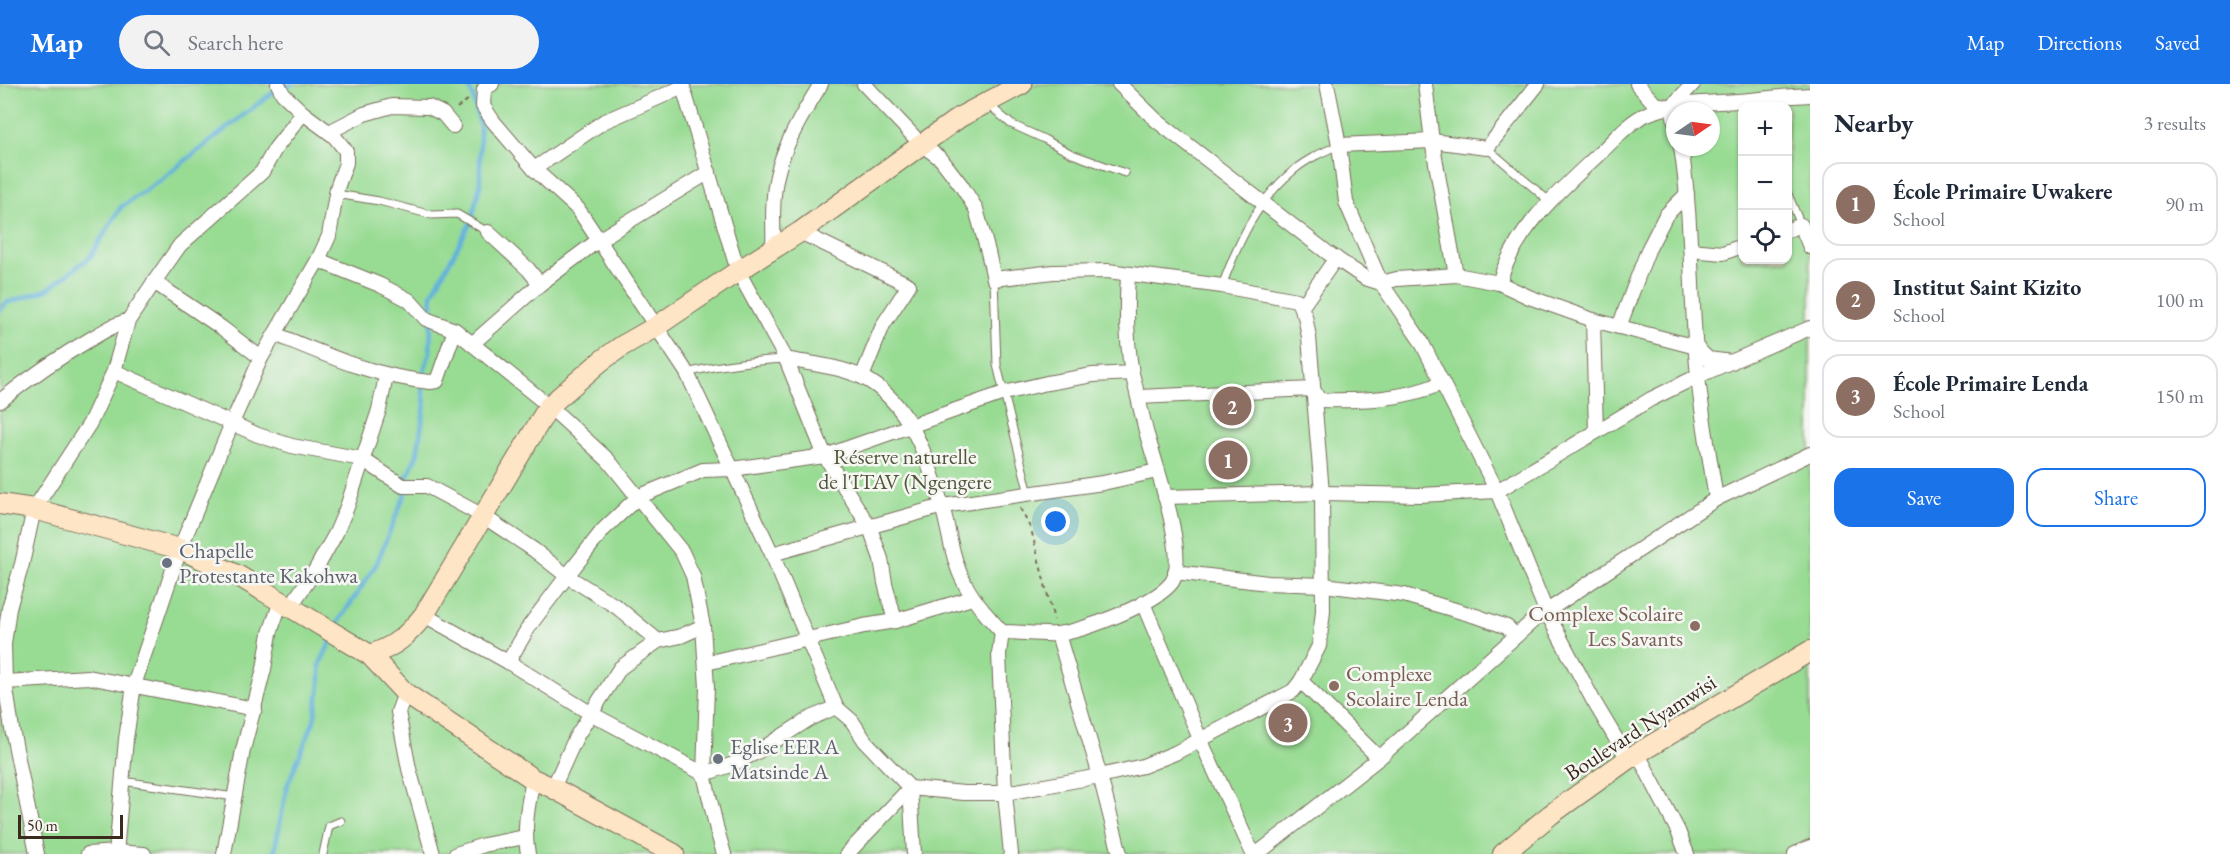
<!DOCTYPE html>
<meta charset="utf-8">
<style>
body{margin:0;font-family:"EB Garamond",serif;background:#f2f2f3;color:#1f2937}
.controls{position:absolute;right:18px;top:18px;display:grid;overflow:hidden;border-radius:12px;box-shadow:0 2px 4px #0004}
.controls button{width:54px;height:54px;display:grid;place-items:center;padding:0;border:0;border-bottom:2px solid #e0e1e3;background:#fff;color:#1f2937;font:30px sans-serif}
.compass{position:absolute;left:1666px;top:18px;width:54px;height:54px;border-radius:50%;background:#fff;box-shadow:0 2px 4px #0004;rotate:77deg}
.scale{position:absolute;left:18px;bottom:15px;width:105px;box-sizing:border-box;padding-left:6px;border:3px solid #3b2a1e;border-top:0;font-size:16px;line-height:21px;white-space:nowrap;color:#3b2a1e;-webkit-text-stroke:4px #f6f6f2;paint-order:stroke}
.you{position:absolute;left:1056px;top:438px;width:21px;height:21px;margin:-15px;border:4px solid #fff;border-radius:50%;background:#1a73e8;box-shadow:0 0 0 9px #1a73e833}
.badge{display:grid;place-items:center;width:39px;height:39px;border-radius:50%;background:#1a73e8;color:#fff;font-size:20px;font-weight:700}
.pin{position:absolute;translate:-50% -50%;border:3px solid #fff;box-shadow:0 2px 6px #0006}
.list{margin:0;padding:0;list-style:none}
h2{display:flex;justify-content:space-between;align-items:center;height:78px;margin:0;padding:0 24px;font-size:26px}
h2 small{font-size:20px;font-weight:400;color:#747a83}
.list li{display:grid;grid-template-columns:39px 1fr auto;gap:18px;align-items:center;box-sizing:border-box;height:84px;margin:0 12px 12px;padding:0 12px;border:2px solid #e0e1e3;border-radius:18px}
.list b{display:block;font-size:22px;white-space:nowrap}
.list p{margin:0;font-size:20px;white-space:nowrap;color:#747a83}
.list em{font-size:20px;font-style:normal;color:#747a83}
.actions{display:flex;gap:12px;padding:18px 24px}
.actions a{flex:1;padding:14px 0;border:2px solid #1a73e8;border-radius:18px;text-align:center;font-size:21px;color:#1a73e8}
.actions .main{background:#1a73e8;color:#fff}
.icon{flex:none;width:33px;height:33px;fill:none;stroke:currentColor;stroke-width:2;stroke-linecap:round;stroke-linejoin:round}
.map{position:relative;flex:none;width:1810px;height:770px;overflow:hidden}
header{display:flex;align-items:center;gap:36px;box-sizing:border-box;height:84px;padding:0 30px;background:#1a73e8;color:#fff}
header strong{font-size:28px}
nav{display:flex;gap:33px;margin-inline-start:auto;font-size:21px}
.search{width:420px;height:54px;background:#f2f2f3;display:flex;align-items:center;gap:15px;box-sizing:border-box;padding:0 21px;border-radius:33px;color:#747a83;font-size:22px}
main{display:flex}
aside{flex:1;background:#fff}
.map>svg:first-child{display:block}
</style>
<header>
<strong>Map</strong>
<div class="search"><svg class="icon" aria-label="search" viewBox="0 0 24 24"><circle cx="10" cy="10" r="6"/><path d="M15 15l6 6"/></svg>Search here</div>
<nav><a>Map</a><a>Directions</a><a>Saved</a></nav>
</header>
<main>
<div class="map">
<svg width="1810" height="770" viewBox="0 0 1810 770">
<rect width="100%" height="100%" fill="#f6f6f2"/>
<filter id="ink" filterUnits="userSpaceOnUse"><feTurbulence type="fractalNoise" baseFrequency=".0167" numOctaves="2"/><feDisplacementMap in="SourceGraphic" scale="12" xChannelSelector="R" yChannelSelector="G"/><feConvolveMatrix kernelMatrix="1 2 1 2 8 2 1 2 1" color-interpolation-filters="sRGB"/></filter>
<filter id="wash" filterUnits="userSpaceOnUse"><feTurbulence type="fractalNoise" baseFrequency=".008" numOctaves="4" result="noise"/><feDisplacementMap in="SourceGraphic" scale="24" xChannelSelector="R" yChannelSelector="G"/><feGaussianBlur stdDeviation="1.35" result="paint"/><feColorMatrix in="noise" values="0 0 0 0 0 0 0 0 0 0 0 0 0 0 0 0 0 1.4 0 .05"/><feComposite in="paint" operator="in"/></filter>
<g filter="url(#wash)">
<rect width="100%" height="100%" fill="#eae4c6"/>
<!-- green -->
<path fill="#98db93" stroke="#6a8258" stroke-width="1.5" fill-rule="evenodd" d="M0 0H1810V770H0ZM1742 22H1788V176H1742ZM1675 27H1711V63H1675Z"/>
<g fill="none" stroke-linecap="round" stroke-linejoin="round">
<!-- stream -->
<g stroke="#61b0db" stroke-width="4.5">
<path d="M0 226 6 219 47 206 90 173 121 123 159 97 272 9 292 0"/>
<path d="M337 544 339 537 376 481 405 410 403 402 417 371 425 319 421 297 430 268 432 210 471 138 480 101V42L473 12 467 0"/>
<path d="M274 770 287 702 314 637 320 601V580L332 555"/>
</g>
</g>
</g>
<g filter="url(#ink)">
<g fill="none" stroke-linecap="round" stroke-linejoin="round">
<defs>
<g id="lane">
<path d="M989 21 1011 40 1044 55 1072 70 1125 89"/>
<path d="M1487 64 1549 117"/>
<path d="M336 110 379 117 432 131 457 130 488 148"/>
<path d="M1788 110 1801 141"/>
<path d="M994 195 997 281 1029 410"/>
<path d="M1222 202C1238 159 1257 116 1294 86 1307 75 1323 68 1339 61"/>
<path d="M687 289C720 280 752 277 785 275"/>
<path d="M122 697 235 713"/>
<path d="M323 770 329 742 341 737"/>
</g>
<g id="street">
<path d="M492 0 484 5 483 22 493 37 534 85 578 125 687 289 772 470 836 623 852 637 865 657 910 704 914 770"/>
<path d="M682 0 738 187 786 275 825 372 870 444 881 475 885 499 895 537"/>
<path d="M1119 0 1157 37 1328 169 1365 194 1381 199 1397 195 1456 191 1499 199 1529 213 1593 236 1696 263 1708 275 1732 278"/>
<path d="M1327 0 1339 61 1346 118 1381 199 1421 257 1497 407 1546 527 1593 616 1628 675"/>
<path d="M1425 0 1432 57 1456 191"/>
<path d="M1637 0 1655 20 1672 23 1675 37"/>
<path d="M1672 22 1693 0"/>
<path d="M329 48 364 30 392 22 429 23 443 30 453 42"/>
<path d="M1339 61 1432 57 1487 64 1538 0"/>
<path d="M1681 63C1693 139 1690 216 1698 292 1702 333 1710 374 1716 415"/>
<path d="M534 85 603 38 683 3"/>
<path d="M1788 146 1801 141 1810 163"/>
<path d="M488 148 528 185 540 200"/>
<path d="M800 148 909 201 883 241 862 293"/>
<path d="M773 164C774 147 772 129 774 112 776 73 801 32 821 0"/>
<path d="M1691 166 1723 169 1742 162"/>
<path d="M318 176 380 201 409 216 426 235 455 246 549 322 608 376 682 468 693 492 703 542 707 603 704 690 717 746 724 770"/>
<path d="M154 198 222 244 261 274"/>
<path d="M1499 199C1516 143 1560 107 1601 68 1615 55 1630 37 1647 30 1675 18 1707 19 1737 17 1761 15 1786 12 1810 11"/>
<path d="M1301 224 1336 174"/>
<path d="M1593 236 1596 348"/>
<path d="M1619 243 1648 166 1666 131 1687 110"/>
<path d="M275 250C326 271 375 293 430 298L437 297 455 246"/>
<path d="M472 260 540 200 600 155 709 88"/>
<path d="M786 275C811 280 838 282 862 293 909 316 928 375 942 422 949 445 951 470 961 492 971 514 986 531 1002 548 1020 548 1039 551 1057 550 1082 548 1157 519 1172 498 1189 472 1154 377 1146 347 1141 327 1137 308 1132 289 1126 256 1126 224 1128 191"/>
<path d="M114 287 258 351 292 362 362 375 403 402H427L483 432 534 466 567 492 617 523 658 557"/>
<path d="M1139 313 1313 305 1319 316C1361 317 1403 316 1442 299"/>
<path d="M0 317C30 293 61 272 94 253 105 247 116 239 128 237"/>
<path d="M1165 413 1322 409 1420 411 1497 407 1651 315 1698 292 1810 244"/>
<path d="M772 470 943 422 1103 399 1157 387"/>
<path d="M1175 488 1268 499 1324 501 1404 511 1479 533 1507 543 1516 552"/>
<path d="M1143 519 1200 655 1253 770"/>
<path d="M290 523 316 485 336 449 347 423 379 326 386 292"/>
<path d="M424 531 508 578 590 629 704 690 731 681 757 668 809 635 836 623"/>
<path d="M1002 548 999 570 1005 709 1011 770"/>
<path d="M1058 550 1100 692 1120 770"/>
<path d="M508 578 530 541 567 492 603 446 638 413 703 386 732 385 825 372 1004 309 1047 299 1093 291 1132 289"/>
<path d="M706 579 864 542 895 537 972 514"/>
<path d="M1301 597 1379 674"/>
<path d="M5 598 88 593 255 625"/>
<path d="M405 609 398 628 409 685 433 770"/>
<path d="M1638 670 1678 747 1687 770"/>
<path d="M553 704 576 653 620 584 658 557 681 552 703 542"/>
<path d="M37 770 12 645 5 598 4 560 9 524 22 480 34 425 90 339 114 287 128 237 154 198 180 161 262 88 275 65 303 29"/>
<path d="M88 770 116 768 144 770"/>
<path d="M116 770 126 655 134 601 180 465 232 339 261 274 318 176 329 152 337 104 346 79V67L334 52 303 29 283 10 278 0"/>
<path d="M224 770 243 666 264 585 270 549 281 517"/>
<path d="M456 770 484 761 525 753"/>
<path d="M528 770C523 744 528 721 533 695"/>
<path d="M847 770 910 704 964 709H1005L1100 692 1143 682 1175 669 1293 607 1301 597 1319 562 1323 527 1322 409 1309 253 1305 232 1297 216 1222 202 1108 187 1053 188 994 195 988 168 976 125 961 101 941 75 921 60 864 0"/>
<path d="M1257 770 1379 674 1535 535 1716 415 1810 370"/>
<path d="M1795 770 1810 763"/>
</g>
<g id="secondary">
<path d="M0 420 34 425 180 465 237 491 370 571 405 609 533 695 553 704 674 770"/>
<path d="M370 571C396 562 407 552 424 531L549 322 601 277 622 262 657 242 738 187 800 148 960 33 1022 0"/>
<path d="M1503 770 1550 731 1628 675 1810 567"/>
</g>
</defs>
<!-- lane casing -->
<use href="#lane" stroke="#786b59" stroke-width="9"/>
<!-- street casing -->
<use href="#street" stroke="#786b59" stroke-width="16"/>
<!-- secondary casing -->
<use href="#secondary" stroke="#786b59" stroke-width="22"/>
<!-- path -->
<g stroke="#786b59" stroke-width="2" stroke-dasharray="4.5 4.5" stroke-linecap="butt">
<path d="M457 24 469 15"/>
<path d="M1020 424 1031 445 1054 536"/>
</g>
<!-- lane -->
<use href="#lane" stroke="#fff" stroke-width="7"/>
<!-- street -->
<use href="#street" stroke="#fff" stroke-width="14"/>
<!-- secondary -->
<use href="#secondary" stroke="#fee5c5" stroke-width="20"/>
</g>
</g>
<!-- markers -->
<g fill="#6b7280" stroke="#f6f6f2" stroke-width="2">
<circle cx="167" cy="479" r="6"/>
<circle cx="718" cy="675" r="6"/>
</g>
<g fill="#8d6e63" stroke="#f6f6f2" stroke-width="2">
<circle cx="1695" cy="542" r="6"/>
<circle cx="1334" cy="602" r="6"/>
</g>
<g text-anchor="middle" stroke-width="5" stroke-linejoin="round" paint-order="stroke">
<!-- park labels -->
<g font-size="22" fill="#52563b" stroke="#f6f6f2">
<text x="905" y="380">Réserve naturelle<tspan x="905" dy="25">de l'ITAV (Ngengere</tspan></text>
</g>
<!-- worship labels -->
<g font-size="22" fill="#5b616d" stroke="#f6f6f2" text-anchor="start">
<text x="179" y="474">Chapelle<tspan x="179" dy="25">Protestante Kakohwa</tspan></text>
<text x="730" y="670">Eglise EERA<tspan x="730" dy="25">Matsinde A</tspan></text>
</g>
<!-- education labels -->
<g font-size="22" fill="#785e54" stroke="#f6f6f2" text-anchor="end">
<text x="1683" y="537">Complexe Scolaire<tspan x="1683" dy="25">Les Savants</tspan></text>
<text x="1346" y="597" text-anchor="start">Complexe<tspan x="1346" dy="25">Scolaire Lenda</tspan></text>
</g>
<!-- street labels -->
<g font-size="22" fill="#3b2a1e" stroke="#f6f6f2">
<text transform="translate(1640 643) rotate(-33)" y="8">Boulevard Nyamwisi</text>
</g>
</g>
</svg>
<div class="controls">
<button>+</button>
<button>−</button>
<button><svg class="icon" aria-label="locate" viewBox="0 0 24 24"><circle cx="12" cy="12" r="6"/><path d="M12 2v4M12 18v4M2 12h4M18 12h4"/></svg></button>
</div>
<svg class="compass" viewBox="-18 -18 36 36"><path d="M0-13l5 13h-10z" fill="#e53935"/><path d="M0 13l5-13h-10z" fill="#747a83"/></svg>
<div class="scale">50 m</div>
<div class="you"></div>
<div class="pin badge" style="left:1228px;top:376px;background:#8d6e63">1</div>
<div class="pin badge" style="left:1232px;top:322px;background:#8d6e63">2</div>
<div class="pin badge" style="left:1288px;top:639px;background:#8d6e63">3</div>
</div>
<aside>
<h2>Nearby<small>3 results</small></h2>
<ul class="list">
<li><span class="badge" style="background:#8d6e63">1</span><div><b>École Primaire Uwakere</b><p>School</p></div><em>90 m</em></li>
<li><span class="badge" style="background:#8d6e63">2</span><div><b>Institut Saint Kizito</b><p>School</p></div><em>100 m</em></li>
<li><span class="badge" style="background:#8d6e63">3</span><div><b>École Primaire Lenda</b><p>School</p></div><em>150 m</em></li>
</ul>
<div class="actions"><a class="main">Save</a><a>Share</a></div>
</aside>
</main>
